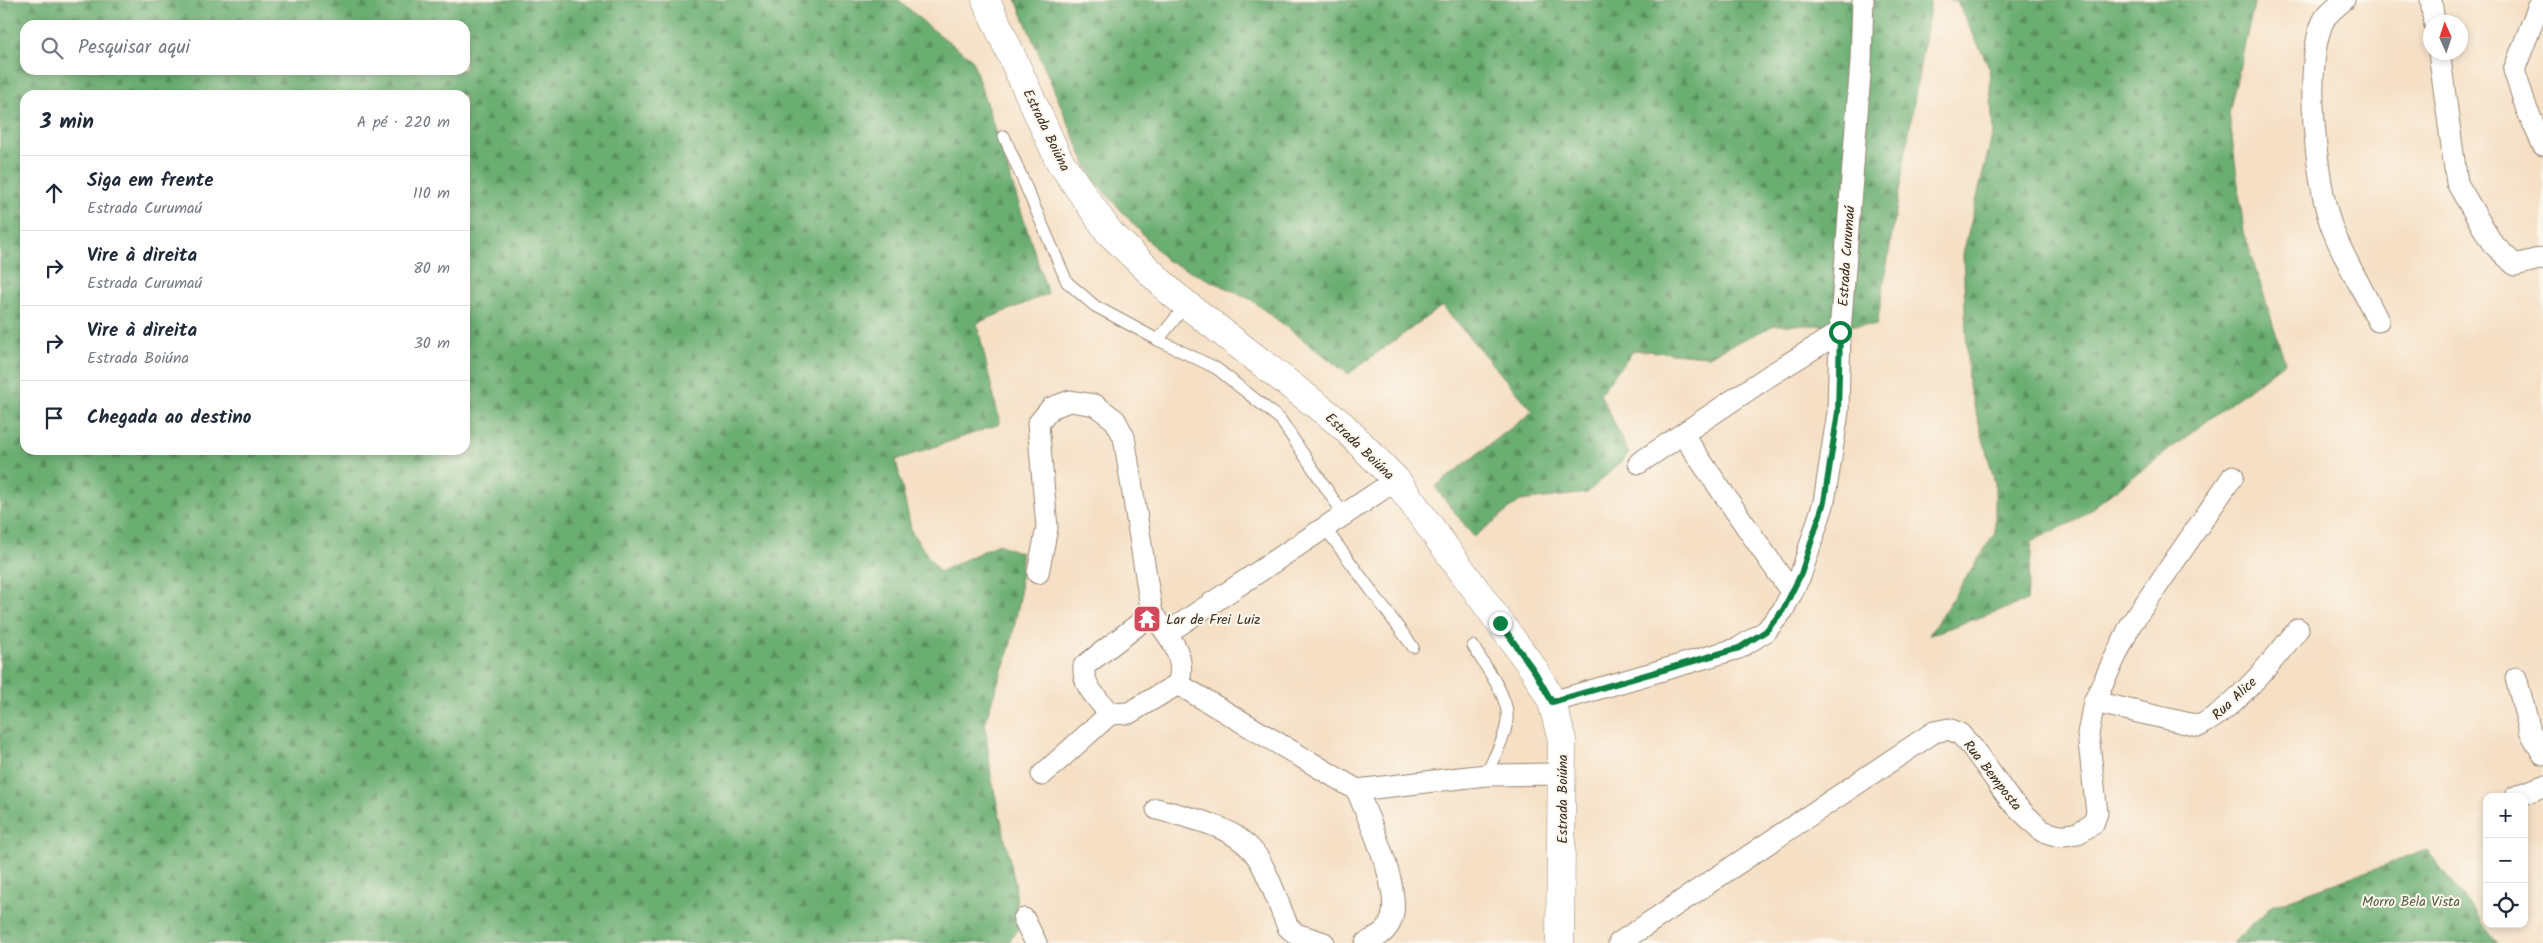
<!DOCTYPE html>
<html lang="pt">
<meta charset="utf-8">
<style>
body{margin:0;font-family:Kalam,sans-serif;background:#f6f6f7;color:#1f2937}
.controls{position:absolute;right:15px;bottom:15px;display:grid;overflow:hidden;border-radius:10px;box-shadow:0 2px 8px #0003}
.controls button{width:45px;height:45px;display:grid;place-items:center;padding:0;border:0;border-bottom:1px solid #e0e1e3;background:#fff;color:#1f2937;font:25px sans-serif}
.compass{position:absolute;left:2423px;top:15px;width:45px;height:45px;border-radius:50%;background:#fff;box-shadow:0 2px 8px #0003;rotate:357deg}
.stop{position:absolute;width:15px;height:15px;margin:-11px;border:4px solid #0b8043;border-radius:50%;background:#fff}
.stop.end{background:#0b8043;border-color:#fff;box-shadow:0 1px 5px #0008}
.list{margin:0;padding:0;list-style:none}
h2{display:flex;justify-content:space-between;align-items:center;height:65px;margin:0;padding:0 20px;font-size:21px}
h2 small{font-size:16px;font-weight:400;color:#747a83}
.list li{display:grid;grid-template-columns:32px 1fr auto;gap:15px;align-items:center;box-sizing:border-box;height:75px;padding:0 20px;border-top:1px solid #e0e1e3}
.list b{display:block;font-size:19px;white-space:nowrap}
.list p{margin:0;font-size:16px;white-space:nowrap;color:#747a83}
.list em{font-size:16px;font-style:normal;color:#747a83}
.icon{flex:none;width:28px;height:28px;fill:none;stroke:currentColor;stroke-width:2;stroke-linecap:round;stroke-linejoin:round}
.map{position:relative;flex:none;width:2543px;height:943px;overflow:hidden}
.search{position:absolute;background:#fff;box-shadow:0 2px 8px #0003;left:20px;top:20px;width:450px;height:55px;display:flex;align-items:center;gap:12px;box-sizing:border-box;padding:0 18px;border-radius:15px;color:#747a83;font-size:19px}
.panel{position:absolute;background:#fff;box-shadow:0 2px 8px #0003;left:20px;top:90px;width:450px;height:365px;border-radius:15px}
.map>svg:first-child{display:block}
</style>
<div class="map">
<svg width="2543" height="943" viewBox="0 0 2543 943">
<defs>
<pattern id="forest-firs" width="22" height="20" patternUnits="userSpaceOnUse" patternTransform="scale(1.25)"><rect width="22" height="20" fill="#6aae72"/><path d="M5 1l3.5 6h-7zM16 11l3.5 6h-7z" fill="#588e5d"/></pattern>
</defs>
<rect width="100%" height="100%" fill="#fbf7ec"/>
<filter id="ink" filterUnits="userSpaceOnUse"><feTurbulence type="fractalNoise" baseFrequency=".02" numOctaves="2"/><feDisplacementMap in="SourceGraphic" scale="10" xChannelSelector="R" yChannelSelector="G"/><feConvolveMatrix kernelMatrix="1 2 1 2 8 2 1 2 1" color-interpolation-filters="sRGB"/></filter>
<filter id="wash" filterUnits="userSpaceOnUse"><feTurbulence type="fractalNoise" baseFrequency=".0096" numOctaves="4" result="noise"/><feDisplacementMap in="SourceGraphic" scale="20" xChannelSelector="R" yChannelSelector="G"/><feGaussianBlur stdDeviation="1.12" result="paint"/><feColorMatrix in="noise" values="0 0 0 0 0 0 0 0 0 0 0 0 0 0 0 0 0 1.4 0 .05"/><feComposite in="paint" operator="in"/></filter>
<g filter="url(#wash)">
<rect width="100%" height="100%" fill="#f5e0c6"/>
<!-- forest -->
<g fill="url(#forest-firs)" stroke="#526c48" fill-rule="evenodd">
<path d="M0 0H899L928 26 972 59 1048 294 977 323 1000 424 896 460 912 533 939 572 998 544 1021 553 1020 598 1010 647 985 721 991 776 1015 883 1019 929 1008 943H0ZM25 25H465V70H25ZM25 95H465V450H25Z"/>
<path d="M1016 0H1931L1877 325H1775L1708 356 1634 350 1600 393 1629 454 1587 493 1520 501 1474 537 1435 487 1533 411 1442 306 1348 374 1250 299 1166 260 1091 177Z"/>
<path d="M1948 0H2255L2229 113 2244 232 2285 362 2075 521 2032 541 2027 601 1929 635 1995 533V483L1968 383 1963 254 1993 132 1989 67 1957 1Z"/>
<path d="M2427 850 2498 943H2232L2273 905Z"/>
</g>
</g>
<g filter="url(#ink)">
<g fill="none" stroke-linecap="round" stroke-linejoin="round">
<defs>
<g id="service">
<path d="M1004 136 1067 282 1095 306 1158 340 1216 368 1280 419 1344 515"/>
<path d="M1158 340 1186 305"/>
<path d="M1325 528 1413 647"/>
<path d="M1473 646C1483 663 1505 692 1507 712 1509 733 1494 756 1486 775"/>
</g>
<g id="minor">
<path d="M2344 0C2338 5 2329 12 2325 18 2302 58 2316 182 2331 225 2343 258 2363 289 2378 321"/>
<path d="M2431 0 2434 22"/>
<path d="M2543 0 2538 8 2514 70 2527 110 2543 145"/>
<path d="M2439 52 2457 183 2492 243 2515 265 2543 258"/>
<path d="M1683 435 1792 593"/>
<path d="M1639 463 1769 376 1840 332"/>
<path d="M1038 573 1047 528 1038 424 1051 408 1070 401 1095 405 1115 420 1124 437 1152 614"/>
<path d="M1152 614C1168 634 1188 657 1178 684L1129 713 1110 714C1098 699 1082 686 1084 666Z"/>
<path d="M1167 633 1396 480"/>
<path d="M2516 678 2530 731 2543 754"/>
<path d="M1178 684 1357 790 1486 775 1563 774"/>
<path d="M1552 702 1739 648 1766 631 1783 610 1801 574 1824 502 1838 412 1840 332 1861 62 1863 0"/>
<path d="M2094 702 2199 726C2233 710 2274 660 2298 629"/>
<path d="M1042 775 1110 714"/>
<path d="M1357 790C1368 819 1405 894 1390 923 1385 933 1376 938 1366 943"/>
<path d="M2515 797 2543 786"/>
<path d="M1157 809C1193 819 1241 826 1261 863 1272 883 1279 906 1288 927L1296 934 1324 943"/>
<path d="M1024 919 1036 943"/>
<path d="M1619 943 1934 732 1949 729 1960 734 1972 747 2010 800 2042 831 2059 836 2078 833 2093 824 2097 813 2088 734 2094 702 2131 624 2233 476"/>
</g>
<path id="tertiary" d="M986 0 1059 160 1109 232 1173 294 1342 425 1396 480 1535 671 1552 702 1562 740 1560 943"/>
</defs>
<!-- service casing -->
<use href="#service" stroke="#988572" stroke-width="13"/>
<!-- minor casing -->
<use href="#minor" stroke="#988572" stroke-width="23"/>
<!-- tertiary casing -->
<use href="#tertiary" stroke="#988572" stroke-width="29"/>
<!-- service -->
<use href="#service" stroke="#fff" stroke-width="11"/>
<!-- minor -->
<use href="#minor" stroke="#fff" stroke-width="21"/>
<!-- tertiary -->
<use href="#tertiary" stroke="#fff" stroke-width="28"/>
</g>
</g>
<g fill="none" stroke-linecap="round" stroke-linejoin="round" filter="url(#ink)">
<!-- route -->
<path stroke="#0b8043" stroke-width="6" d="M1500 623 1535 672 1552 702 1739 648 1766 631 1783 610 1801 574 1824 502 1838 412 1840 332"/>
</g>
<!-- icons -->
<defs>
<symbol id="temple-square" viewBox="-11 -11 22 22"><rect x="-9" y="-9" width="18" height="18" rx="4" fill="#d1495b" stroke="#fbf7ec"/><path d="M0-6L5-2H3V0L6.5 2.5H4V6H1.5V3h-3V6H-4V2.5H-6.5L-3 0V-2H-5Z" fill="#fff"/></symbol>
</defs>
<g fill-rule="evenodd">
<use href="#temple-square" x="1131" y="603" width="32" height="32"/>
</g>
<g text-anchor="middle" stroke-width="4" stroke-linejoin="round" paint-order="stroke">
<!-- street labels -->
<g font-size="14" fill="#3b2a1e" stroke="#fbf7ec">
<text transform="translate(1047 130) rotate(64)" y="5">Estrada Boiúna</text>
<text transform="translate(1846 256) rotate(-86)" y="5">Estrada Curumaú</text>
<text transform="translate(1360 446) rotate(44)" y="5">Estrada Boiúna</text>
<text transform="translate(2234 698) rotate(-43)" y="5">Rua Alice</text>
<text transform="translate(1993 775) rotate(52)" y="5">Rua Bemposta</text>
<text transform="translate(1562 799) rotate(-90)" y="5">Estrada Boiúna</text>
</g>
<!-- poi labels -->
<g font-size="14" fill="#3b2a1e" stroke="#fbf7ec" text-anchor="start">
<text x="1166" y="624">Lar de Frei Luiz</text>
</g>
<!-- park labels -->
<g font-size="14" fill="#515a3d" stroke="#fbf7ec">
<text x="2411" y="906">Morro Bela Vista</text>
</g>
</g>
</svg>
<div class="controls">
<button>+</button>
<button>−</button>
<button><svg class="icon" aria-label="locate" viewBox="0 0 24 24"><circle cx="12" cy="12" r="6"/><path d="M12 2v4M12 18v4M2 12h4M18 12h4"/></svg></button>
</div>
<svg class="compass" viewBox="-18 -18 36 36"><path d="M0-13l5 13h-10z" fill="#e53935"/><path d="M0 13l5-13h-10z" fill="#747a83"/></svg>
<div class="stop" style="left:1840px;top:332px"></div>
<div class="stop end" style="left:1500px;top:623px"></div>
<div class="search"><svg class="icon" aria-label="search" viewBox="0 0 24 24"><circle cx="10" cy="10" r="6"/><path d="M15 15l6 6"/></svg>Pesquisar aqui</div>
<section class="panel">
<h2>3 min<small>A pé · 220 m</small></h2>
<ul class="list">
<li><svg class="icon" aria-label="ahead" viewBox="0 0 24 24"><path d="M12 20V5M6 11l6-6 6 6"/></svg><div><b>Siga em frente</b><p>Estrada Curumaú</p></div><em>110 m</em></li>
<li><svg class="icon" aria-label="right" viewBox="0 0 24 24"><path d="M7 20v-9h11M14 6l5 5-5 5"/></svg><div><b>Vire à direita</b><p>Estrada Curumaú</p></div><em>80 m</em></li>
<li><svg class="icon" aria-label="right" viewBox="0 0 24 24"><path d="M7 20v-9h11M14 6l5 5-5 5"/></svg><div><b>Vire à direita</b><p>Estrada Boiúna</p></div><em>30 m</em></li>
<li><svg class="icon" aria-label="arrive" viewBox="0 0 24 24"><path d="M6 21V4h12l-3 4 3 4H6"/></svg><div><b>Chegada ao destino</b></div></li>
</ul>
</section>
</div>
